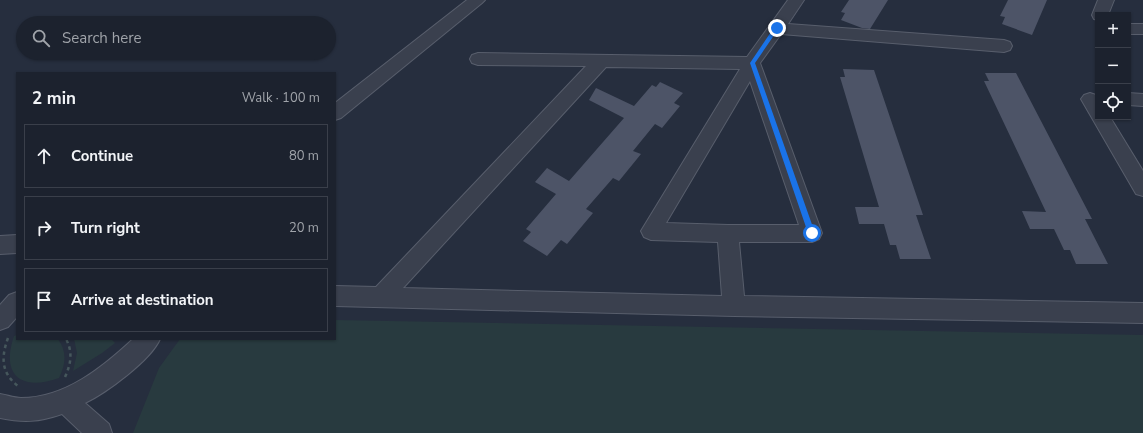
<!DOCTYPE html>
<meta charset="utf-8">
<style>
body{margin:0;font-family:"Nunito Sans",sans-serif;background:#292f3a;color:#f1f3f6}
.controls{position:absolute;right:12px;top:12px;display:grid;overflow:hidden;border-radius:0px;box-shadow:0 1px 3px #0004}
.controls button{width:36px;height:36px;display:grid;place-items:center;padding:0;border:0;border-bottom:1px solid #3a3f4a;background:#1c222e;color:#f1f3f6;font:20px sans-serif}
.stop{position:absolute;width:12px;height:12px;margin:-9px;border:3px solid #1a73e8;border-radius:50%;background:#fff}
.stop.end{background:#1a73e8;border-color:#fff;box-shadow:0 1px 4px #0008}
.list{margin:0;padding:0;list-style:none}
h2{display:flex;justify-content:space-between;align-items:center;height:52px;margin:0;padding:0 16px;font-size:17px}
h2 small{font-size:13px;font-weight:400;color:#a0a4aa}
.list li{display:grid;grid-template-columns:26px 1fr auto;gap:12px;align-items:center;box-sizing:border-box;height:64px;margin:0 8px 8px;padding:0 8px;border:1px solid #3a3f4a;border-radius:0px}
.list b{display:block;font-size:15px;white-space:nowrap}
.list em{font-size:13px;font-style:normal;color:#a0a4aa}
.icon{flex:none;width:22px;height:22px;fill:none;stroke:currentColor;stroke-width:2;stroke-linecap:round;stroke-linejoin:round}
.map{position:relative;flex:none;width:1143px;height:433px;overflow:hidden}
.search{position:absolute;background:#1c222e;box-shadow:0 1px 3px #0004;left:16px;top:16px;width:320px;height:44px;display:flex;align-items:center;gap:10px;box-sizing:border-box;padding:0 14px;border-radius:22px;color:#a0a4aa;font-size:15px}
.panel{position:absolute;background:#1c222e;box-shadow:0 1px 3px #0004;left:16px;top:72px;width:320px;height:268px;border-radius:0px}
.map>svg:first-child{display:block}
</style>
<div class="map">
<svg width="1143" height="433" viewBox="0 0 1143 433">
<rect width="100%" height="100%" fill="#262e3e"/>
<!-- green -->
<g fill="#283a3f">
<path d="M335 320 1143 335V433H133L159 368 180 339H335Z"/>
<path d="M17 335V339H58C67 352 66 364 59 378 23 391 0 377 14 336Z"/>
<path d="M74 339H111L115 343 102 353 73 371 77 353Z"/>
</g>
<!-- building -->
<g fill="#4d5467">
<path d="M849 0H888L870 29 862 28 841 20 845 13 841 12Z"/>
<path d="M1008 0H1047L1032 35 1002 24 1005 17 1000 16Z"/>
<path d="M843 69 874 70 923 215H916L931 259H900L896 245H890L884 224H859L855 207H879L840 77H845Z"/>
<path d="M985 73H1016L1092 219H1085L1108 264H1076L1070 250H1064L1054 229H1030L1022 211 1046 212 984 81H989Z"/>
<path d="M660 82 683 93 674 103 680 106 662 128 655 124 633 151 641 154 619 181 613 178 586 209 593 213 567 244 561 240 547 256 523 241 531 232 526 229 556 194 535 182 547 168 569 181 624 118 589 100 596 88 634 106 652 85 656 87Z"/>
</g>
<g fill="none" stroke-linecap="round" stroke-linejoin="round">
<defs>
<g id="minor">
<path d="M467 0H485L482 3 341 118 335 120V103Z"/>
<path d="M788 0H804L788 24 1004 40 1010 42 1012 46 1010 50 1004 52 781 34 760 63 822 233 819 239 812 242H739L744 296 1143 303V323L734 316 335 306V286L376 287 586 66 478 65 472 63 470 59 472 55 478 53 747 57ZM606 67 740 69 641 231 644 237 651 240 718 242 722 296 403 288ZM750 81 799 225H728L666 223Z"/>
<path d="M1098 0H1114L1108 15H1098V20L1094 19 1092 15Z"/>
<rect x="1128" y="24" width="15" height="10"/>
<path d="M1090 93 1096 95 1098 97V117H1110L1143 171V196L1136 194 1081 99 1084 95Z"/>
<path d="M1128 93 1143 94V106L1128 105Z"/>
<path d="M17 235V253L0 254V236Z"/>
<path d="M17 292V317L8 327 0 330V305L9 295Z"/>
<path d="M133 339H160C151 360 106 393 85 403L109 424 112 433H82L62 414C39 422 24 423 0 418V394C7 395 14 398 21 398 65 398 103 367 133 339Z"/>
</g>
</defs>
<!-- minor casing -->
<use href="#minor" stroke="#585e6c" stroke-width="2"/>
<!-- path -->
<g stroke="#46575c" stroke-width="2.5" stroke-dasharray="3.5 3.5" stroke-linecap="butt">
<path d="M8 338C1 357 1 373 18 386"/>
<path d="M65 377C71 364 73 352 66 339"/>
</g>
<!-- minor -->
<use href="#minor" fill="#3a404e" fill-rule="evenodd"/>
</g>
<!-- route -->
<path fill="#1a73e8" d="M775 26 779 28 755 63 815 233 812 236 808 233 750 63Z"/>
</svg>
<div class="controls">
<button>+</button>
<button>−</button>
<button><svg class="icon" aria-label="locate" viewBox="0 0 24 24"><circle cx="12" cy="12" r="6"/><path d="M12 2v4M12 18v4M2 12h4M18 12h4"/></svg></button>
</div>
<div class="stop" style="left:812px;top:233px"></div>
<div class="stop end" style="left:777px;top:28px"></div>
<div class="search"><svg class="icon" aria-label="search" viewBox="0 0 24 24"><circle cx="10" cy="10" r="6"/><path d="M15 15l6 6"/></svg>Search here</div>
<section class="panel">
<h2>2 min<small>Walk · 100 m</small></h2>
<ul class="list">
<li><svg class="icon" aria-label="ahead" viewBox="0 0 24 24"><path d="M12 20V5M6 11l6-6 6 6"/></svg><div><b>Continue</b></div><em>80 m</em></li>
<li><svg class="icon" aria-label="right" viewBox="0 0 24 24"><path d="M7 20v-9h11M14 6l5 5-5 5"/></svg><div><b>Turn right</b></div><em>20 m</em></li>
<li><svg class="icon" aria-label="arrive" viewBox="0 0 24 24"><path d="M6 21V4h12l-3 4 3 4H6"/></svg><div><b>Arrive at destination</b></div></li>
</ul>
</section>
</div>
